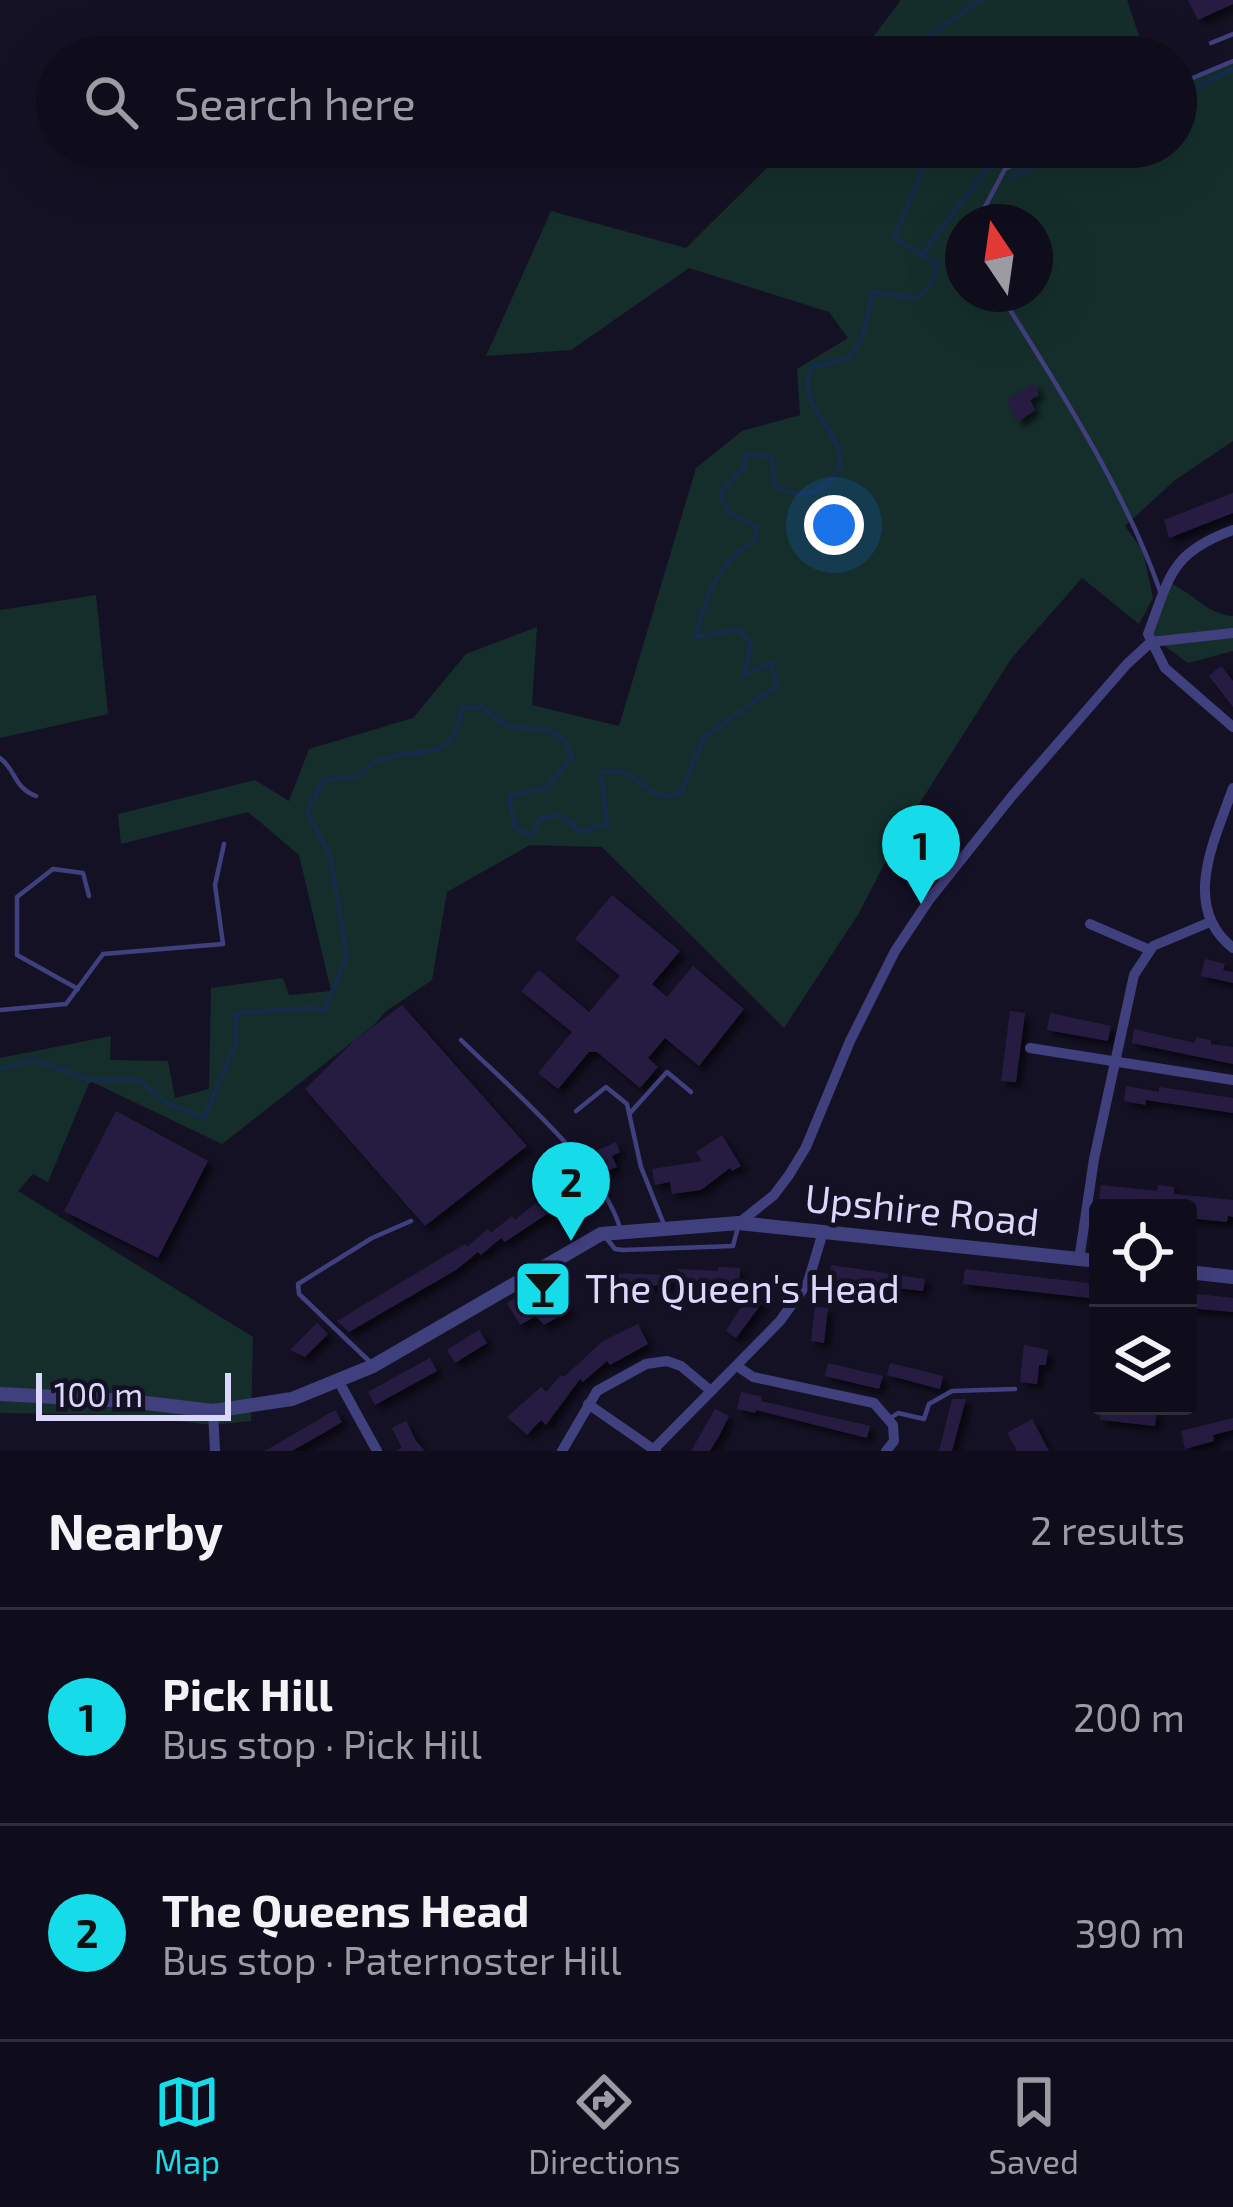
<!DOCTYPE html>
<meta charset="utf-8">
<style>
body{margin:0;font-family:"Exo 2",sans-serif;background:#181624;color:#f1f3f6}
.controls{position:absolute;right:36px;bottom:36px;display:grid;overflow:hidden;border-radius:12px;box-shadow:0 12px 48px #0002}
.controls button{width:108px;height:108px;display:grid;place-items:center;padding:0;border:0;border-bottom:3px solid #2f2d3a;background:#0f0d1b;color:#f1f3f6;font:60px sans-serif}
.compass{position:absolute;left:945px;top:204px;width:108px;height:108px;border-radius:50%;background:#0f0d1b;box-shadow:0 12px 48px #0002;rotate:347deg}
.scale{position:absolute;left:36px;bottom:30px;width:195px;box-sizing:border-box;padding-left:12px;border:6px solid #dbd8fb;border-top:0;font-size:33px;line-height:42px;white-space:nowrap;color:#dbd8fb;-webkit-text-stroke:9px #141124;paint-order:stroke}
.you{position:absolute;left:834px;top:525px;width:42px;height:42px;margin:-30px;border:9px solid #fff;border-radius:50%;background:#1a73e8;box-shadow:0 0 0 18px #1a73e833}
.badge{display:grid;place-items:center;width:78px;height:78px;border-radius:50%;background:#16dbe9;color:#111;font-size:39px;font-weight:700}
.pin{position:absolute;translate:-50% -99px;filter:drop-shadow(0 3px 6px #0008)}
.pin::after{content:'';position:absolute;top:63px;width:42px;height:36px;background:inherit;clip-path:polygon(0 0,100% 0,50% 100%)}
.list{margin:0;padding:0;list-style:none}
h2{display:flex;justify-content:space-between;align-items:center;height:156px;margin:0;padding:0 48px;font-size:51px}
h2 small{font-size:39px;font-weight:400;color:#9b9ca3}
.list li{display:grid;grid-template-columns:78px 1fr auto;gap:36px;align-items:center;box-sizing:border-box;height:216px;padding:0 48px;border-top:3px solid #2f2d3a}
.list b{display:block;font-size:45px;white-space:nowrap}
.list p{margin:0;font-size:39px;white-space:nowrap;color:#9b9ca3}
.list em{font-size:39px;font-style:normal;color:#9b9ca3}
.icon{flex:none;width:66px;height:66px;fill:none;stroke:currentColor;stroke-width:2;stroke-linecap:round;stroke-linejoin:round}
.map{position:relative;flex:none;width:1233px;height:1451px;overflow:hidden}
.search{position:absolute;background:#0f0d1b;box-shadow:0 12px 48px #0002;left:36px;right:36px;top:36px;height:132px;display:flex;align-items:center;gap:30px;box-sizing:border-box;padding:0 42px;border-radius:66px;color:#9b9ca3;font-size:45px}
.sheet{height:588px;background:#0f0d1b}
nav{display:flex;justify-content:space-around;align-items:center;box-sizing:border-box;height:168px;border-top:3px solid #2f2d3a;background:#0f0d1b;font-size:33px;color:#9b9ca3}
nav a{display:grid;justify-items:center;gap:6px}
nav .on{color:#16dbe9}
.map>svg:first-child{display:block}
</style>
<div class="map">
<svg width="1233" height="1451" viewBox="0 0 1233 1451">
<defs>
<filter id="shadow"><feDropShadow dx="5.5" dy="5.5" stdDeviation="3" flood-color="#0009"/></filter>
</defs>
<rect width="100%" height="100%" fill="#141124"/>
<!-- green -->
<g fill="#152e2c" fill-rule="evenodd">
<path d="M901 0H1127L1146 57H858Z"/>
<path d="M1233 59V441L1175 480 1125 526 1143 551 1153 598 1139 624 1082 578 1011 659 906 825 902 838 938 872 932 886 891 851 859 913 784 1028 602 847 530 845 447 892 432 980 385 1012 374 1025 222 1144 90 1081 48 1182 33 1174 18 1191 253 1337 251 1421 212 1425 127 1415 0 1413V1058L111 1036 110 1060 168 1061 175 1098 209 1089 211 988 283 978 289 995 331 991 299 855 248 812 121 844 118 814 255 780 289 801 309 749 413 718 466 654 537 627 532 705 619 726 696 468 742 431 800 415 797 369 848 338 829 312 689 268 571 350 486 356 551 211 686 248 788 147H1176V86ZM963 222H1035V294H963Z"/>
<path d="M1167 582C1192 591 1207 615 1233 616V651L1188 663 1148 634Z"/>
<path d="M96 595 108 714 0 738V610Z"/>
</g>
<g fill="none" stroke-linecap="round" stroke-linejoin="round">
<!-- stream -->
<g stroke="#152b4a" stroke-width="4.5">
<path d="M919 57 923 40 981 0"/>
<path d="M1176 97 1233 69"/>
<path d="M1011 178 1074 147"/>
<path d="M923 253 989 166 993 168"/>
<path d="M0 1069 33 1060 90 1080H139L165 1102 204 1118 236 1043V1013L314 1008 324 1011 347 957 330 856 307 812 323 780 357 777C400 729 451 782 462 708L483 707C490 713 498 722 507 725 536 735 558 718 572 756L546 788 509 796 514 826 531 837 540 818 560 815 581 832 607 823 601 773C643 761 640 807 681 793L704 737 778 685 771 663 744 675 751 643 738 630 696 637C703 600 721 558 755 541L756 527 728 512 720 494 746 465 745 454 772 457 775 487C806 500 821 495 840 468 840 461 840 454 838 448 828 421 796 399 812 367L849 358 862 339 873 292 917 298 932 283 937 263 894 238 924 165 916 147"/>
</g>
</g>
<!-- building -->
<g fill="#251f43" filter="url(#shadow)">
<path d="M1188 0H1233V4L1198 20Z"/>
<path d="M1034 383 1039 395 1030 400 1035 410 1018 422 1006 399Z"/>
<path d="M1233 493V513L1169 538 1164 520Z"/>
<path d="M1221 666 1233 681V707L1209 676Z"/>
<path d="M612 895 680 951 652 984 667 997 693 966 744 1009 699 1066 665 1038 648 1058 658 1067 640 1088 597 1052H589L558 1089 538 1073 572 1032 521 991 539 970 589 1012 620 976 575 939Z"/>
<path d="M1205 959 1225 964 1223 970 1233 972V983L1201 976Z"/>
<path d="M402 1005 527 1146 425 1226 305 1089 354 1041Z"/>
<path d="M1010 1011 1025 1013 1016 1082 1001 1081Z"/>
<path d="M1050 1013 1111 1026 1108 1041 1047 1030Z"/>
<path d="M1134 1029 1195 1043 1196 1037 1211 1040V1044L1233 1047V1064L1132 1043Z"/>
<path d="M1126 1086 1159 1092V1087L1233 1098V1113L1146 1100V1105L1124 1101Z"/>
<path d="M116 1111 208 1161 158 1258 64 1211Z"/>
<path d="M722 1135 741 1166 732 1171 730 1168 701 1190 672 1194 670 1182 655 1185 652 1169 702 1161 696 1152Z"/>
<path d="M616 1142 620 1152 612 1156 617 1167 600 1174 593 1152Z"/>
<path d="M583 1176 593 1189 578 1201 574 1197 553 1216 550 1212 505 1242 501 1238 481 1255 478 1252 456 1270 349 1332 337 1321 465 1244 467 1247 488 1229 491 1233 512 1216 515 1220 536 1203 539 1207 559 1189 563 1193Z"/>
<path d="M1101 1185 1157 1191 1158 1185 1174 1187V1194L1233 1200V1217L1228 1216 1227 1222 1188 1218V1208L1098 1207Z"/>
<path d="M831 1265 925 1279 923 1291 843 1282V1285L829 1284Z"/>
<path d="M718 1267 740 1268 739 1285 677 1283 678 1269 718 1271Z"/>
<path d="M965 1269 1098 1284V1299L963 1284Z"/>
<path d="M602 1273 671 1275V1286L610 1284Z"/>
<path d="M551 1276 570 1310 544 1325 536 1316 520 1325 507 1303Z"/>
<path d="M759 1278 768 1284 763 1292 768 1295 736 1338 726 1331Z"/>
<path d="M1188 1293 1233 1298V1312L1188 1308Z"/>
<path d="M815 1307 828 1308 824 1343 811 1341Z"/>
<path d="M317 1323 328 1334 305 1357 290 1350Z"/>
<path d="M638 1324 648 1344 610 1365 607 1361 583 1382 580 1379 546 1425 541 1420 527 1435 507 1417 541 1387 546 1392 561 1375 564 1377 603 1341Z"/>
<path d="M479 1330 487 1343 455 1363 447 1350Z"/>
<path d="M1024 1345 1048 1350 1046 1365H1039L1037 1384 1020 1382Z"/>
<path d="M430 1358 437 1371 375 1405 368 1392Z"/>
<path d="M828 1363 883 1376 879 1389 825 1376Z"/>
<path d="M890 1363 943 1376 940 1389 887 1375Z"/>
<path d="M741 1392 762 1397 761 1401 870 1426 867 1438 756 1410 755 1413 737 1409Z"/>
<path d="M952 1399H966L952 1451H939Z"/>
<path d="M1102 1406 1157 1411 1155 1426 1100 1420Z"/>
<path d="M715 1409 729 1416 719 1436 710 1451H691Z"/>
<path d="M335 1410 342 1422 322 1434 292 1451H265Z"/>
<path d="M1233 1418V1430L1213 1435 1214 1441 1185 1449 1181 1431Z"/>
<path d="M1032 1419 1049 1451H1017L1007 1433Z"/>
<path d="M406 1421 416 1441 425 1451H396L402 1448 392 1428Z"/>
</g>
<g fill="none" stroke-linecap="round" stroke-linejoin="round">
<!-- service -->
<g stroke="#41407f" stroke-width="4.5">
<path d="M1211 43 1233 34"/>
<path d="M1176 85 1233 61"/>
<path d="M977 222 1005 169 1048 147"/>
<path d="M1000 294C1057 385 1125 490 1160 591"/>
<path d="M0 758C16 770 14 788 36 796"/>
<path d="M78 989 17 955V897L53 869 83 873 89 896"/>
<path d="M0 1010 66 1004 103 954 223 944 215 885 224 844"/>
<path d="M461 1040C510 1088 603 1165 621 1231"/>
<path d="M576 1111 606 1087 627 1104 641 1167 665 1227"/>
<path d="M630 1113 667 1072 691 1092"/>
<path d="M607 1239 615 1249 623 1250 733 1246 738 1227"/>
<path d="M369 1361 299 1294 298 1284 372 1238 411 1221"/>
<path d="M889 1419 898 1413 924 1419 929 1404 952 1391 1015 1389"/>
</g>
<!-- minor -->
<g stroke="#41407f" stroke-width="10">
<path d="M1233 530C1170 553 1170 576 1148 634L1165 668 1233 727"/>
<path d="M1233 788C1215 839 1180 907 1233 948"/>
<path d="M1090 924 1150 950"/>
<path d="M1030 1048 1233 1080"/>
<path d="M739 1223 774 1195 789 1175 806 1147 850 1041 895 951 929 900 1012 796 1127 664 1151 642 1233 633"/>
<path d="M1079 1260 1094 1159 1134 975 1153 946 1210 922"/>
<path d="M737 1366 753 1377 874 1403 893 1425 894 1441 886 1451"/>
<path d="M339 1382 377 1451"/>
<path d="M588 1404 656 1451"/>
<path d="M213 1411 215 1451"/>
<path d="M654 1449 780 1321 808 1282 823 1232"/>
<path d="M562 1451 597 1391 646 1364 667 1361 681 1366 711 1391"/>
</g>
<!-- tertiary -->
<g stroke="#41407f" stroke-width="14">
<path d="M1188 1272 1233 1277"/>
<path d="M0 1394 129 1401 213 1411 292 1399 373 1366 601 1234 739 1223 1098 1261"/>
</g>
</g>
<!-- icons -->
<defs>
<symbol id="bar-square" viewBox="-11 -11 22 22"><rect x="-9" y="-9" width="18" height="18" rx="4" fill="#16dbe9" stroke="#141124"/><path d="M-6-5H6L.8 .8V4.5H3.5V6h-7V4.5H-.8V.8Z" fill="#111"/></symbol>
</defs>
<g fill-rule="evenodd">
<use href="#bar-square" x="510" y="1256" width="66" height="66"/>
</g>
<g text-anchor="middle" stroke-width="10" stroke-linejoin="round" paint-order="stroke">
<!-- street labels -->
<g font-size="39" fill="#dbd8fb" stroke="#141124">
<text transform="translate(922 1210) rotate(6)" y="14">Upshire Road</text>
</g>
<!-- poi labels -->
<g font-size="39" fill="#dbd8fb" stroke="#141124" text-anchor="start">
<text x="585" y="1303">The Queen's Head</text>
</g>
</g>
</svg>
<div class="controls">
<button><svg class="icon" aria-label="locate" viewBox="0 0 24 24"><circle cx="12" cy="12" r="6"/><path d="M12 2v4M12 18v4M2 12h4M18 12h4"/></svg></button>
<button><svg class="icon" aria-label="layers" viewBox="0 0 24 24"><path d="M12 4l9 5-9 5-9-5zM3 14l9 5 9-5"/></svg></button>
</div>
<svg class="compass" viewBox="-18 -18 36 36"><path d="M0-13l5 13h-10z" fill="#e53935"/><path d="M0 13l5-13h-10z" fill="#9b9ca3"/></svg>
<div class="scale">100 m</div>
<div class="you"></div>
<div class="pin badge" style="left:921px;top:904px">1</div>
<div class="pin badge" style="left:571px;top:1241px">2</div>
<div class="search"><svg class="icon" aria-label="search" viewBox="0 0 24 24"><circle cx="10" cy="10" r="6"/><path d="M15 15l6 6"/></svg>Search here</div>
</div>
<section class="sheet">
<h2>Nearby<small>2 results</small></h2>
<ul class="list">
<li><span class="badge">1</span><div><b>Pick Hill</b><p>Bus stop · Pick Hill</p></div><em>200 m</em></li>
<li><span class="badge">2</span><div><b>The Queens Head</b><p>Bus stop · Paternoster Hill</p></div><em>390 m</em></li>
</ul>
</section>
<nav>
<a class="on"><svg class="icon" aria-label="map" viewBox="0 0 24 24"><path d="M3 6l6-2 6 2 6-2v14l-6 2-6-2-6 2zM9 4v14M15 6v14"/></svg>Map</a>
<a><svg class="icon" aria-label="directions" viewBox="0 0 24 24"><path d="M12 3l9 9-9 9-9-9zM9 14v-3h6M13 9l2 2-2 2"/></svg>Directions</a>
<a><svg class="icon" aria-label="saved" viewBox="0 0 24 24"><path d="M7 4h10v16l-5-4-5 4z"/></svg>Saved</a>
</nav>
